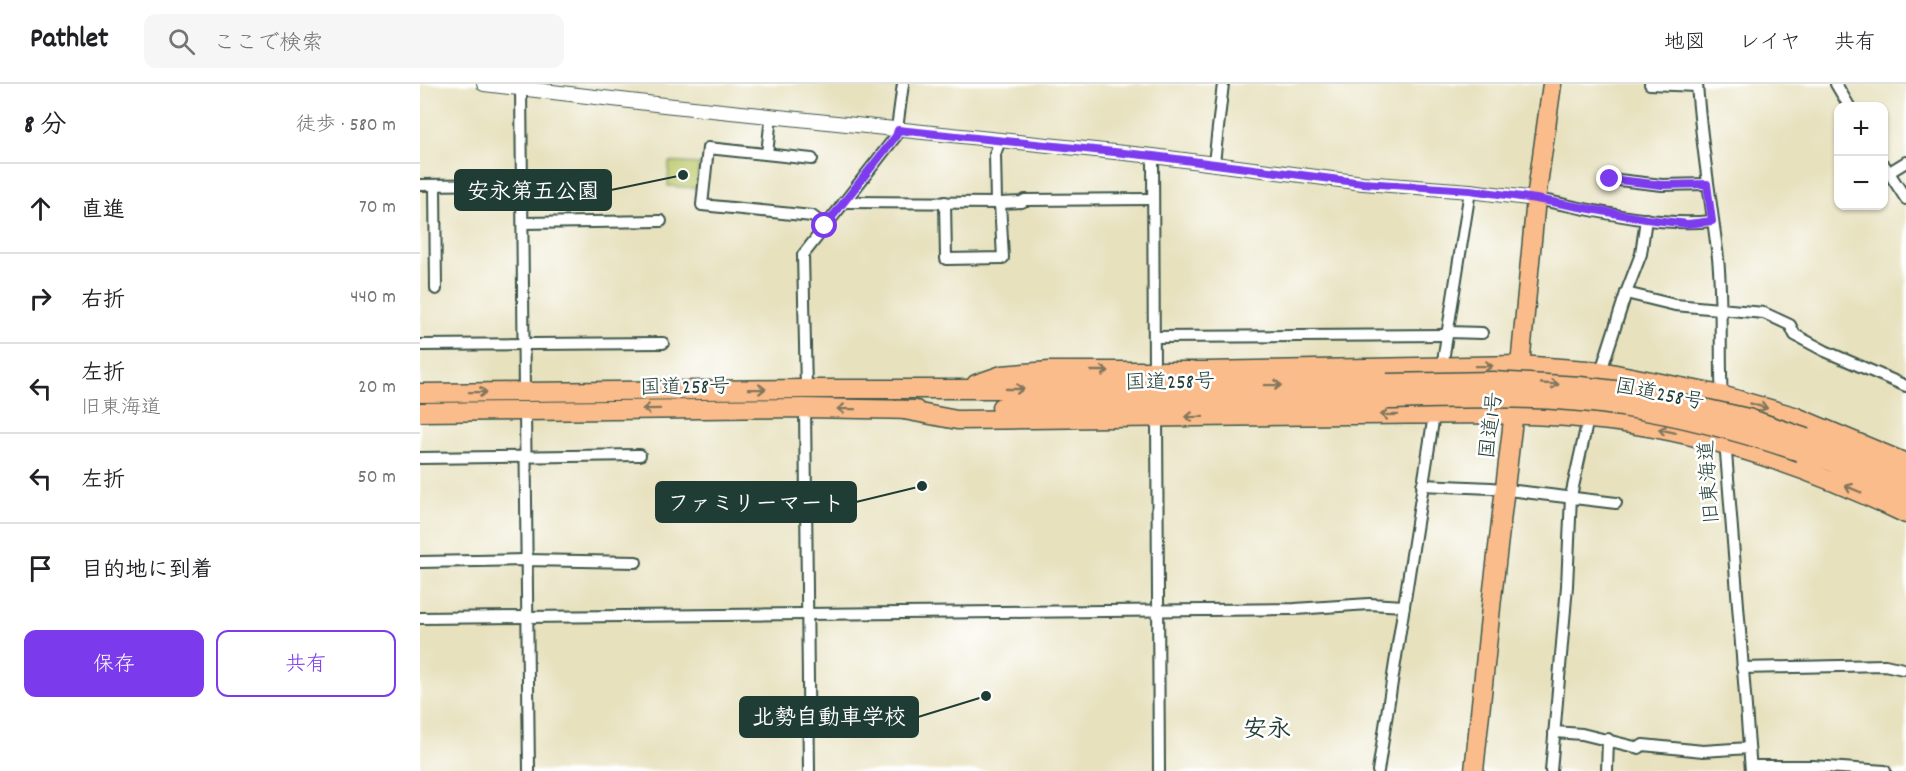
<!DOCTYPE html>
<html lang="ja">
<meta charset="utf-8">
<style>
body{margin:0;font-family:Dekko,"Klee One",sans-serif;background:#f6f6f6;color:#202124}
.controls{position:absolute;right:18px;top:18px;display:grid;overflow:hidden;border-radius:12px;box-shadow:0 2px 4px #0004}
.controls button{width:54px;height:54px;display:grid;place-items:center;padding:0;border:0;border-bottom:2px solid #e0e0e0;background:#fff;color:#202124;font:30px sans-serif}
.stop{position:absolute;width:18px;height:18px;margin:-14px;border:4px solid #7c3aed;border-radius:50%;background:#fff}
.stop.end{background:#7c3aed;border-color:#fff;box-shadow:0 2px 6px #0008}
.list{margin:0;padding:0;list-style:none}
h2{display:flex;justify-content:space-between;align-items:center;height:78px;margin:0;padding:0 24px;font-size:26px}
h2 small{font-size:20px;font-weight:400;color:#757577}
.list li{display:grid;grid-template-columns:39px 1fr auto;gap:18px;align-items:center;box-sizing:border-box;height:90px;padding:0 24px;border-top:2px solid #e0e0e0}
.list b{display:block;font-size:22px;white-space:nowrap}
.list p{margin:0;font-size:20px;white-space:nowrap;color:#757577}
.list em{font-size:20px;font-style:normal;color:#757577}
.actions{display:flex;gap:12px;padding:18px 24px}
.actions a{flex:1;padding:14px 0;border:2px solid #7c3aed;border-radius:12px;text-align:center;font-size:21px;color:#7c3aed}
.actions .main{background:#7c3aed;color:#fff}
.icon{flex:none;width:33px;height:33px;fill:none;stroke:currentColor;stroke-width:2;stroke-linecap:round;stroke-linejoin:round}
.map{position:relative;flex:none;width:1486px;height:687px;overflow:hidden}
header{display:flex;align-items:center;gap:36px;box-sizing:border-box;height:84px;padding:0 30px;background:#fff;border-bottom:2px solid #e0e0e0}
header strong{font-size:28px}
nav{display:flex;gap:33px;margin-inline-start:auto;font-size:21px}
.search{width:420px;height:54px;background:#f6f6f6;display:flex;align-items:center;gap:15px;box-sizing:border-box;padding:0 21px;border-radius:12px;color:#757577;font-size:22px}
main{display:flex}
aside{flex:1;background:#fff}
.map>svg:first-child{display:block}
</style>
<header>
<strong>Pathlet</strong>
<div class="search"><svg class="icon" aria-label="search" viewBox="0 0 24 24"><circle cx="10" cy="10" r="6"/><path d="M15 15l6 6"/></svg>ここで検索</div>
<nav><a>地図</a><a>レイヤ</a><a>共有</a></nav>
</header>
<main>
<aside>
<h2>8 分<small>徒歩 · 580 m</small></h2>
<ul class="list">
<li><svg class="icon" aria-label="ahead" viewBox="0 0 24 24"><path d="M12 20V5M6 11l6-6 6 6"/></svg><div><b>直進</b></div><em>70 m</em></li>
<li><svg class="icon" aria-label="right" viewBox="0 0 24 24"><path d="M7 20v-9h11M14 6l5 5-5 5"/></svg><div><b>右折</b></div><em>440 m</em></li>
<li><svg class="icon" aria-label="left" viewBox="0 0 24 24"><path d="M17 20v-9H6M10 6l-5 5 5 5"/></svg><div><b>左折</b><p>旧東海道</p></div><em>20 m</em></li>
<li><svg class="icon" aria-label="left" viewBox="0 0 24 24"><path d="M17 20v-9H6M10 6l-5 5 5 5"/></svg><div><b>左折</b></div><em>50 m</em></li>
<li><svg class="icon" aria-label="arrive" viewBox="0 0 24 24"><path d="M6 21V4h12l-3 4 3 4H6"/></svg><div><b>目的地に到着</b></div></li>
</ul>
<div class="actions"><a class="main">保存</a><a>共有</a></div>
</aside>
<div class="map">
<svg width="1486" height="687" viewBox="0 0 1486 687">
<rect width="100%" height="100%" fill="#fff"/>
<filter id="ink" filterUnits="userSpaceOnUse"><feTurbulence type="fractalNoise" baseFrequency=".0167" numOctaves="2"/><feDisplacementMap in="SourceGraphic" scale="12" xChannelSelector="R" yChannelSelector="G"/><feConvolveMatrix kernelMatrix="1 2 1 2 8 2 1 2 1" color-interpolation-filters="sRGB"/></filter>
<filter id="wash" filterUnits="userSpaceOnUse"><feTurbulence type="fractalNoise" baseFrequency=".008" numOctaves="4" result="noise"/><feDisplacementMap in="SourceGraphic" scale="24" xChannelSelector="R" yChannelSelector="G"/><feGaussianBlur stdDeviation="1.35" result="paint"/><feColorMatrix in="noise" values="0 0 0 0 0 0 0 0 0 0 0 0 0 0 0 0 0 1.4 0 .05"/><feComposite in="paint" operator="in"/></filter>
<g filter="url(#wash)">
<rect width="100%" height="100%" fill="#e7e1be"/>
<!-- green -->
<path fill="#bbc768" stroke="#6d824e" stroke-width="1.5" d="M249 78 279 80 277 104 248 102Z"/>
</g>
<g filter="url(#ink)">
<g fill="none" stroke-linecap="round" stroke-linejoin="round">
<defs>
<g id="minor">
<path d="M1230 0 1277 2"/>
<path d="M1277 0C1281 58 1291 116 1298 174 1303 222 1299 269 1302 316"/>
<path d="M1416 0 1429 22"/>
<path d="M101 4 104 308"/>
<path d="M347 70 351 32"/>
<path d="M733 72 734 287"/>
<path d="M392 75 288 64 282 121 392 132 405 142"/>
<path d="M794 79 803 0"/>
<path d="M1464 81 1486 115"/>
<path d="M1468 89 1486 78"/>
<path d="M1190 95 1242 101 1287 100"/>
<path d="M0 101 102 100"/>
<path d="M15 101 16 205"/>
<path d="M1116 115C1174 126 1234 143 1292 137"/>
<path d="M424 118 580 119 602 118 605 116 732 115"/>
<path d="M525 118 526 175 583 174 580 119"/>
<path d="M576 118 575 70 580 56"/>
<path d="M103 139 241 137"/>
<path d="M1206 209 1255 221 1344 229 1370 241 1375 251 1405 267 1486 302"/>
<path d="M1027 248 1062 249"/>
<path d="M734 253 1027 251"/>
<path d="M0 261 243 259"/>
<path d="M1022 283 1050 107"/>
<path d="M1181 287 1206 209 1221 170 1226 135"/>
<path d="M386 305 383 171 476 52 483 0"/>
<path d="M385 324 389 687"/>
<path d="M105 327 109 687"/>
<path d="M737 333 739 687"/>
<path d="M1305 356 1331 687"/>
<path d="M0 374 220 371"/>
<path d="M1002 401 1071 404 1196 419"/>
<path d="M0 478 106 476 216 478"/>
<path d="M0 534 875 525 949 520 984 522"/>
<path d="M1322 584 1465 581 1483 585"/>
<path d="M1134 648 1162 650 1219 664 1223 661 1283 667 1329 664"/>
<path d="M1331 682H1393L1465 687"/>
<path d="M958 687 1014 331"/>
<path d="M1131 687 1147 502 1151 412 1168 335"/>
<path d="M1187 687 1188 655"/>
</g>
<path id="tertiary" d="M64 0 244 21 733 72 943 99 1050 107 1116 115"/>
<g id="trunk">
<path d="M1099 292 1116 115 1132 0"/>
<path d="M556 300 582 291 629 287H786L1100 281 1181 287 1301 311 1374 332 1486 379"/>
<path d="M0 309 386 305H644L967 299"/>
<path d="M581 323 967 316"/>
<path d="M484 326 537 336C668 334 799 332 930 331 1023 331 1118 326 1211 340 1307 355 1399 388 1486 430"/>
<path d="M0 328 385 324 496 326"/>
<path d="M1386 354 1420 365 1486 396"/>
<path d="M1380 368 1412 378 1486 413"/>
<path d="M1054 687 1072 514 1095 319"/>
</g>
</defs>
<!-- minor casing -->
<use href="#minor" stroke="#3d5649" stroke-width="14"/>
<!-- tertiary casing -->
<use href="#tertiary" stroke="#3d5649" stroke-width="16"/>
<!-- trunk casing -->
<use href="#trunk" stroke="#3d5649" stroke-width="21"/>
<!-- minor -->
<use href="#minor" stroke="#fff" stroke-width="10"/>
<!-- tertiary -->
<use href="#tertiary" stroke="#fff" stroke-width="14"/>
<!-- trunk -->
<use href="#trunk" stroke="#fabc8b" stroke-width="18"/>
<defs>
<g id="trunk-bridge">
<path d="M967 299 1073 297 1160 302 1212 308 1328 334 1386 354"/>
<path d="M967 316C1047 314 1129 311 1208 324 1267 333 1324 349 1380 368"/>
</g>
</defs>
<!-- trunk-bridge casing -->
<use href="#trunk-bridge" stroke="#3d5649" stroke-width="21" stroke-linecap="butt"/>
<!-- trunk-bridge -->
<use href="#trunk-bridge" stroke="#fabc8b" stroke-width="18"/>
</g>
<!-- one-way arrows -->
<defs><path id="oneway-shaft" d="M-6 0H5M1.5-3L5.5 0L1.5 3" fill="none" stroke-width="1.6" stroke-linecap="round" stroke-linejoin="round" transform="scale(1.5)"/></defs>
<g stroke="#82765b">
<use href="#oneway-shaft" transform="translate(1064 282) rotate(-1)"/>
<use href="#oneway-shaft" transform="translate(680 287)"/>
<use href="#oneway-shaft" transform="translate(1130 300) rotate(3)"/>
<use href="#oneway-shaft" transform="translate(853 301) rotate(-1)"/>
<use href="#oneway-shaft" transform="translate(337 305) rotate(-1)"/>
<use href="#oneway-shaft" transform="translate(595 305)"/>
<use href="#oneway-shaft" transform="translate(58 308) rotate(-1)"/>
<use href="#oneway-shaft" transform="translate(1339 322) rotate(16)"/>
<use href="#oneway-shaft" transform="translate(231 325) rotate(179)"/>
<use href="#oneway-shaft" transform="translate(426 325) rotate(-179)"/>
<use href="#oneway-shaft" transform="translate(969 331) rotate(179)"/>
<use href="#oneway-shaft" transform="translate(774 333) rotate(179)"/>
<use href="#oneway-shaft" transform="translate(1247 347) rotate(-168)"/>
<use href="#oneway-shaft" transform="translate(1433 405) rotate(-157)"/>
</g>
</g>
<g fill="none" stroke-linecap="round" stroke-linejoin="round" filter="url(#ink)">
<!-- route -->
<path stroke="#7c3aed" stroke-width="8" d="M405 142 476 52 478 46 733 72 943 99 1050 106 1116 115 1226 135 1268 140 1292 137 1287 100 1242 101 1190 95"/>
</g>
<g text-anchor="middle" stroke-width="5" stroke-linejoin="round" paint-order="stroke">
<!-- street labels -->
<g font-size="21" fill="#1f3d34" stroke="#fff">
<text transform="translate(750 297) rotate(-1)" y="7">国道258号</text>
<text transform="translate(265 302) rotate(-1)" y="7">国道258号</text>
<text transform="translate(1240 309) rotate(11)" y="7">国道258号</text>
<text transform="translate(1070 341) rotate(-83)" y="7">国道1号</text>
<text transform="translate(1288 398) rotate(-94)" y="7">旧東海道</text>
</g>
<!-- quarter labels -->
<g font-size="24" font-weight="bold" fill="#1f3d34" stroke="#fff">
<text x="847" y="652">安永</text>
</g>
</g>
<!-- callouts -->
<path fill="none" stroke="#1f3d34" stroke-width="2" d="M263 91L191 106M502 402L436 418M566 612L498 633"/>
<g fill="#1f3d34" stroke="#fff" stroke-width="2">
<circle cx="263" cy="91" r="6"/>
<circle cx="502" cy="402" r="6"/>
<circle cx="566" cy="612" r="6"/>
</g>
<g fill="#1f3d34" stroke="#1f3d34" stroke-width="2">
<rect x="35" y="86" width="156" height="40" rx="6"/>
<rect x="236" y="398" width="200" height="40" rx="6"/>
<rect x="320" y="613" width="178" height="40" rx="6"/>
</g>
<g font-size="22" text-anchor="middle" font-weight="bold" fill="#fff">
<text x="113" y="114">安永第五公園</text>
<text x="336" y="426">ファミリーマート</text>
<text x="409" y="640">北勢自動車学校</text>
</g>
</svg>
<div class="controls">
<button>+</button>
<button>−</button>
</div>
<div class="stop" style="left:405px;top:142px"></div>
<div class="stop end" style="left:1190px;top:95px"></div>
</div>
</main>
